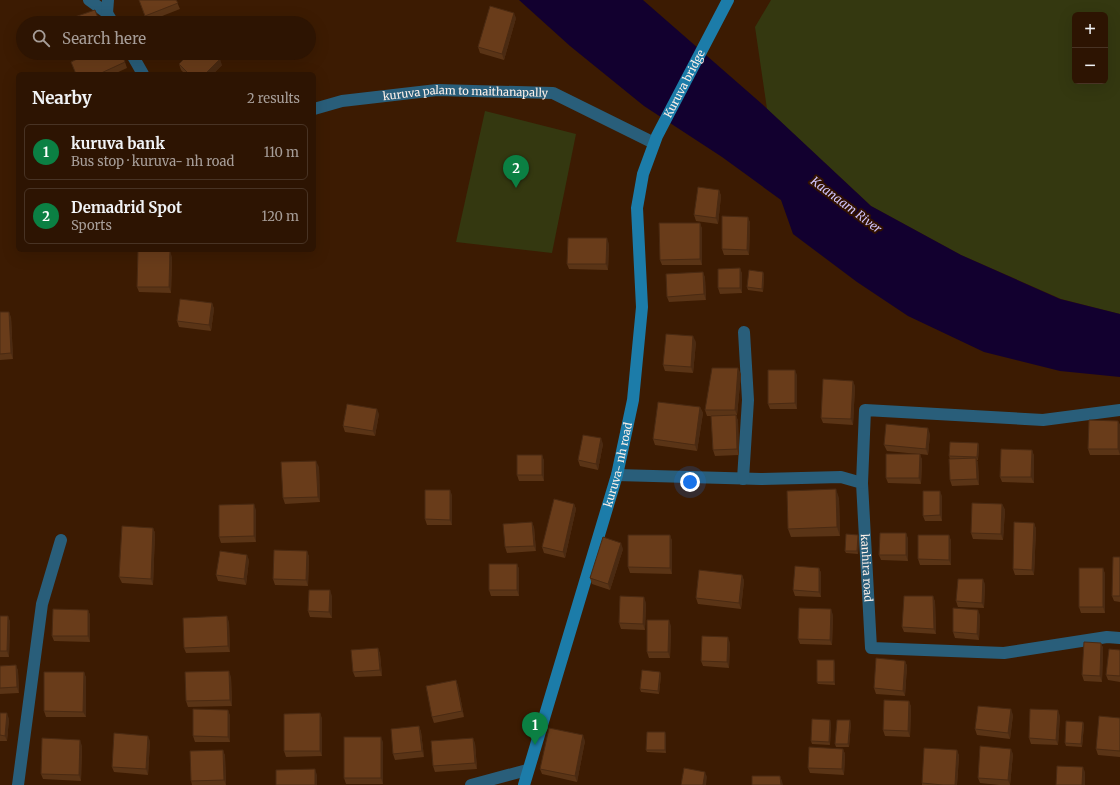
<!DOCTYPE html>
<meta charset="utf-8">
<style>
body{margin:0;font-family:Merriweather,serif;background:#392111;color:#f1f3f6}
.controls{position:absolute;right:12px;top:12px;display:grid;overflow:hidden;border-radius:6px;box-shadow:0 4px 16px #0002}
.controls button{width:36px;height:36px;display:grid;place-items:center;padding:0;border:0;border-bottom:1px solid #483324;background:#2d1402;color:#f1f3f6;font:20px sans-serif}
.you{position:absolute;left:690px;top:482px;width:14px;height:14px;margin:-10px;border:3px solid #fff;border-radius:50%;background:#1a73e8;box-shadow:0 0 0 6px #1a73e833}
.badge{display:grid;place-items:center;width:26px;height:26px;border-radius:50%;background:#0b8043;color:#fff;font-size:13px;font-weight:700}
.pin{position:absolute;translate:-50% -33px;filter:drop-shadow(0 1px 2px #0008)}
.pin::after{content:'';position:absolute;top:21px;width:14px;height:12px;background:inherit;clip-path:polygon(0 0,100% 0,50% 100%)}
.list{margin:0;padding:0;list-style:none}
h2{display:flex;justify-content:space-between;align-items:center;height:52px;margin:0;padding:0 16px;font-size:17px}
h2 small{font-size:13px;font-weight:400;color:#a79e99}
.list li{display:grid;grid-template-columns:26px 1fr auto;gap:12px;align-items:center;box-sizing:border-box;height:56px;margin:0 8px 8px;padding:0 8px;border:1px solid #483324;border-radius:6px}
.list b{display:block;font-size:15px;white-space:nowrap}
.list p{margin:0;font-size:13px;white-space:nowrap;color:#a79e99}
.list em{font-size:13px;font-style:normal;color:#a79e99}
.icon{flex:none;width:22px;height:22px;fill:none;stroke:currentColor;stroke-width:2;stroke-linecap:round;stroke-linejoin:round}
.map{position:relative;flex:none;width:1120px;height:785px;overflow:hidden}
.search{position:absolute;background:#2d1402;box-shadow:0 4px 16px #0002;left:16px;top:16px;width:300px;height:44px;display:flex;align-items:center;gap:10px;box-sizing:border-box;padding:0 14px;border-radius:22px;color:#a79e99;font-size:15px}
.panel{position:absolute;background:#2d1402;box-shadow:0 4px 16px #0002;left:16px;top:72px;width:300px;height:180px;border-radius:6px}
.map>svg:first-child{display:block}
</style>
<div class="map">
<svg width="1120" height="785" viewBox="0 0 1120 785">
<rect width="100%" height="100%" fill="#3c1b02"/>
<!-- green -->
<g fill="#343810" fill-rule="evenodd">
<path d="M771 0H1120V314L1061 299 961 255 871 206 767 109 755 27ZM1075 15H1105V81H1075Z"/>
<path d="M485 111 576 134 552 253 456 242Z"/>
</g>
<!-- water -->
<path fill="#12002f" d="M519 0H643L762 104 871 206 961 255 1060 299 1120 314V377L1060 371 984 352 908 316 857 282 793 234 781 200 722 157 644 106 570 46Z"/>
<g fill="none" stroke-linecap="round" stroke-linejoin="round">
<!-- minor -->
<g stroke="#295e7a" stroke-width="12">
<path d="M89 0 107 13 113 23"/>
<path d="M107 13 108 0"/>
<path d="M131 53 143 74"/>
<path id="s1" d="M314 109 342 101 437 90 553 93 654 143"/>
<path id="s2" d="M617 475 761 479 841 477 862 483 871 648 1004 653 1107 637 1120 638"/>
<path d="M743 479 748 400 744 332"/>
<path d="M862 483 865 410 1043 420 1120 410"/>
<path d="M18 785 42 604 61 540"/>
<path d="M471 785 527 770"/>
</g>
<!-- secondary -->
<path stroke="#1c7ca9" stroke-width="12" id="s3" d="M524 785 617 475 633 400 642 307 637 208 643 174 657 136 728 0"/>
</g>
<!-- wall -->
<g fill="#5a3416">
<path d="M139 0H176L180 9 147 22Z"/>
<path d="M516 18 504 60 480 53 478 47Z"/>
<path d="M71 62H125L127 68 114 74H76Z"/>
<path d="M179 64 222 65 213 74H185L181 70Z"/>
<path d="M719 190 721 196 718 224 696 221 694 215Z"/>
<path d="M748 217 750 223 749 255H724L722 249Z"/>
<path d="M700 223 702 229V265H662L660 260Z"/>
<path d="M609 244 608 270 569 269 567 264Z"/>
<path d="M172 257 171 293 139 292 137 287Z"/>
<path d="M740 268 742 274V293L720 294 718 288Z"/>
<path d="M703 272 705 278 706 300 669 302 667 297Z"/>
<path d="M763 272 764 275 763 292 748 290 747 287Z"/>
<path d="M212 303 214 309 211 331 179 327 177 321Z"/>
<path d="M0 312 11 317 13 359 0 360Z"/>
<path d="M696 342 693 373 665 371 663 365Z"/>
<path d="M741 374 737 415H736L738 421 739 455 715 456 713 450 711 416H707L705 410Z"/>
<path d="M797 375V409H770L768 404Z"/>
<path d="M855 386 853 425 823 423 821 418Z"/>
<path d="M700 407 703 413 697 451 655 445 653 439Z"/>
<path d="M379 414 375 436 345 432 343 426Z"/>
<path d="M1118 421 1120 425V455H1090L1088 449Z"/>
<path d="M930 434 928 455 920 454 922 460 921 484 888 483 886 478 918 454 887 451 884 445Z"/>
<path d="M978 443 979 446 978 460H977L978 463 979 485 952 486 950 480V459L949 456Z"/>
<path d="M603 444 598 470 580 466 578 460Z"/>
<path d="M1032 450 1034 456V483L1002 482 1000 477Z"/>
<path d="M542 455 544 461V481H519L517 475Z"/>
<path d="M319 467 320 502 285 504 283 498Z"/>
<path d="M452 495V525H427L425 519Z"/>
<path d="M942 496V521H925L923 516Z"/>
<path d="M839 498 840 536 791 537 788 529Z"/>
<path d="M574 504 576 509 565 558 544 553 542 547Z"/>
<path d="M1002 504 1005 510 1003 540 973 539 971 533Z"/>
<path d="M256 510V542L221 543 219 537Z"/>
<path d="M1034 523 1036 529 1034 575H1015L1013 569Z"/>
<path d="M534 527 536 551 507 553 505 547Z"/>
<path d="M153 528 155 533 153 585 122 583 119 577Z"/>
<path d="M906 533 908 539V561L881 560 879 555Z"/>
<path d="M670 535 672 541V574L630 573 628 567Z"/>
<path d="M858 535 859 538 858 554 846 553 845 551Z"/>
<path d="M949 535 951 541V565H920L918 559Z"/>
<path d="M623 549 610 590 592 584 590 578Z"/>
<path d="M307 551 309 557 308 586 275 585 273 579Z"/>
<path d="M1120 557V602L1114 601 1112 596Z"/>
<path d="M249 560 246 585 218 581 216 575Z"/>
<path d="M517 564 519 569V596H491L489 590Z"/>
<path d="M819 568 821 573V597L795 596 793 590Z"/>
<path d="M1103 568 1105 574V613H1081L1079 607Z"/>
<path d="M742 575 744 581 741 609 698 604 696 598Z"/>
<path d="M985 584 984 608 958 607 956 601Z"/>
<path d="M332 596V618L310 617 308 611Z"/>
<path d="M933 596 935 602 936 634 904 632 902 627Z"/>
<path d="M646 603 645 630 621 629 619 623Z"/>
<path d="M88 610 90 615V642L54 641 52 636Z"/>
<path d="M833 615 832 645 800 644 798 639Z"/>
<path d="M980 615 979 640 955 638 953 632Z"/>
<path d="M0 616H8L10 622 9 657H0Z"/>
<path d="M229 622 230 652 186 653 184 648Z"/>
<path d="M671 626 670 658H649L647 652Z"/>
<path d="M730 643 729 668 703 666 701 661Z"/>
<path d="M1101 643 1103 648 1102 682 1084 681 1082 675Z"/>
<path d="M378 648 380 654 382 676 355 677 353 672Z"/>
<path d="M1120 650V682L1108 680 1106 675Z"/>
<path d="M905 661 907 666 905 696 876 694 874 688Z"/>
<path d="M835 663V685L818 684 817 682Z"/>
<path d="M16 665 18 671 19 693 0 694V666Z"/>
<path d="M84 672 86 678V717H46L44 711Z"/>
<path d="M660 672 661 675 659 694 641 692 640 689Z"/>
<path d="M231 677 232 706 188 707 186 701Z"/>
<path d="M456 680 458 686 464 717 434 723 432 717Z"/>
<path d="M909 701 911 707 910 737 885 736 883 730Z"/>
<path d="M228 710 230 716V742H195L193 736Z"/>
<path d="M0 713 9 719 7 741H0Z"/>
<path d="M320 713 322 719V756L286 757 284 751Z"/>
<path d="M1013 715 1010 739 977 735 975 729Z"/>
<path d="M1060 716 1058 745 1031 744 1029 738Z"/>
<path d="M1120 718V757L1098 755 1096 749Z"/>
<path d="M1083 722 1084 725 1082 747 1066 746 1065 743Z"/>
<path d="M831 723 830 745 812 744 811 741Z"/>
<path d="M851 723 849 747H836L835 744Z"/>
<path d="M419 726 421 732 424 757 395 760 393 754Z"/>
<path d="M666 735V753L647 752 646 750Z"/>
<path d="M150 741 148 775 114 772 112 767Z"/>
<path d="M585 741 577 782 542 774 540 769Z"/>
<path d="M383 742V784H346L344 778Z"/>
<path d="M475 743 477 769 435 772 433 766Z"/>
<path d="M82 746 81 781 43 779 41 774Z"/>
<path d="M843 749 845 754 844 775 810 773 808 768Z"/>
<path d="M223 750 225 756 226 785H192L191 781Z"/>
<path d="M957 750 959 756 957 785H922V783Z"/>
<path d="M1013 754 1010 785H999L980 783 978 778Z"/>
</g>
<!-- shaded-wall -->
<g fill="#4a2a12">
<path d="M514 13 516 18 504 60 502 54Z"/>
<path d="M220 59 222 65 213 74H205Z"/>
<path d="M719 190 721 196 718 224 716 218Z"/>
<path d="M748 217 750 223 749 255 747 250Z"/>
<path d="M700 223 702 229V265L700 259Z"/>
<path d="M607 238 609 244 608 270 606 264Z"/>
<path d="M170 251 172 257 171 293 169 287Z"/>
<path d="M740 268 742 274V293L740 288Z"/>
<path d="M703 272 705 278 706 300 704 294Z"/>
<path d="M763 272 764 275 763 292 762 289Z"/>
<path d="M212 303 214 309 211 331 209 325Z"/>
<path d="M9 312 11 317 13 359 11 353Z"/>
<path d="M693 336 696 342 693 373 691 367Z"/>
<path d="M738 368 741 374 737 415 735 410Z"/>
<path d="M795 370 797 375V409L795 403Z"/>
<path d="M853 381 855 386 853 425 851 419Z"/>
<path d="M700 407 703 413 697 451 695 445Z"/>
<path d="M377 409 379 414 375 436 373 431Z"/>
<path d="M736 415 738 421 739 455 737 449Z"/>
<path d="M1118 421 1120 425V455L1118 449Z"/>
<path d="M928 428 930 434 928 455 926 449Z"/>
<path d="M601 438 603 444 598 470 596 464Z"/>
<path d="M978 443 979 446 978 460 977 457Z"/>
<path d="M1032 450 1034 456V483L1031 477Z"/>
<path d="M920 454 922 460 921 484 919 478Z"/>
<path d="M542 455 544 461V481L542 475Z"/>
<path d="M976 458 978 463 979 485 977 479Z"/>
<path d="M316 461 319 467 320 502 318 497Z"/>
<path d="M836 489 839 498 840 536 837 527Z"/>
<path d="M450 490 452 495V525L450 520Z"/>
<path d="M940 491 942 496V521L940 515Z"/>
<path d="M254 504 256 510V542L254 536Z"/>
<path d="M574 504 576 509 565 558 563 552Z"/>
<path d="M1002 504 1005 510 1003 540 1001 534Z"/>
<path d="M532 522 534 527 536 551 534 546Z"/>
<path d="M1034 523 1036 529 1034 575 1032 570Z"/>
<path d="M153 528 155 533 153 585 151 579Z"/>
<path d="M906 533 908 539V561L906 555Z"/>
<path d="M670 535 672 541V574L670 568Z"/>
<path d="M858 535 859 538 858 554 857 551Z"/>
<path d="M949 535 951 541V565L949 560Z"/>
<path d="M621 543 623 549 610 590 608 584Z"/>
<path d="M307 551 309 557 308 586 306 580Z"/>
<path d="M247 555 249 560 246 585 244 579Z"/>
<path d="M517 564 519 569V596L517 590Z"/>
<path d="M819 568 821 573V597L819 592Z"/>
<path d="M1103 568 1105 574V613L1103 607Z"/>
<path d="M742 575 744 581 741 609 739 603Z"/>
<path d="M983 579 985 584 984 608 982 603Z"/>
<path d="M330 590 332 596V618L329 612Z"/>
<path d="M933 596 935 602 936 634 934 629Z"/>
<path d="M644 597 646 603 645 630 643 624Z"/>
<path d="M831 609 833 615 832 645 830 640Z"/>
<path d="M88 610 90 615V642L88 636Z"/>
<path d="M978 610 980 615 979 640 977 634Z"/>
<path d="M8 616 10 622 9 657 7 651Z"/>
<path d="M227 616 229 622 230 652 228 646Z"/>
<path d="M669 620 671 626 670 658 668 652Z"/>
<path d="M728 637 730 643 729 668 727 662Z"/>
<path d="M1101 643 1103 648 1102 682 1100 676Z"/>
<path d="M378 648 380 654 382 676 380 670Z"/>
<path d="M834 660 835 663V685L834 682Z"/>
<path d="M905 661 907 666 905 696 903 691Z"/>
<path d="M16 665 18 671 19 693 17 687Z"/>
<path d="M229 671 231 677 232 706 230 700Z"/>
<path d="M84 672 86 678V717L83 712Z"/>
<path d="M660 672 661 675 659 694 658 691Z"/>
<path d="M456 680 458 686 464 717 462 711Z"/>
<path d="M909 701 911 707 910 737 908 731Z"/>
<path d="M1011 709 1013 715 1010 739 1008 733Z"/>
<path d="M228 710 230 716V742L228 737Z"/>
<path d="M1058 710 1060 716 1058 745 1056 740Z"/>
<path d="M7 713 9 719 7 741 5 736Z"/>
<path d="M320 713 322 719V756L320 751Z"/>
<path d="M830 720 831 723 830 745 829 742Z"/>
<path d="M850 720 851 723 849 747 848 744Z"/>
<path d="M1083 722 1084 725 1082 747 1081 744Z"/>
<path d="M419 726 421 732 424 757 422 751Z"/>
<path d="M665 732 666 735V753L665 750Z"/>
<path d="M583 735 585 741 577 782 575 776Z"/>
<path d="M148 736 150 741 148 775 146 769Z"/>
<path d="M381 737 383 742V784L381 778Z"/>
<path d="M473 738 475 743 477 769 475 763Z"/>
<path d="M80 740 82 746 81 781 79 775Z"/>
<path d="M843 749 845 754 844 775 842 769Z"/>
<path d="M1011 749 1013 754 1010 785 1008 780Z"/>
<path d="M223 750 225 756 226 785 224 780Z"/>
<path d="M957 750 959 756 957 785H955Z"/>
<path d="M1083 767 1085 772V785H1082Z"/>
<path d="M315 769 317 775V785H315Z"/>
<path d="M705 772 707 777 706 785H703Z"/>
<path d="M780 776 782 781 783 785H781Z"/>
</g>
<!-- building -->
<g fill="#693c1a" stroke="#4a2a12">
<path d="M139 0H176L178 3 145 16Z"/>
<path d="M490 6 514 13 502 54 478 47Z"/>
<path d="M95 10 100 23H61L60 22Z"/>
<path d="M89 53H121L125 62 99 74H76L71 62Z"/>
<path d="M190 53H214L220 59 205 74H189L179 64Z"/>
<path d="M698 187 719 190 716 218 694 215Z"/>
<path d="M722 216 748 217 747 250 722 249Z"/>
<path d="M659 223H700V259L660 260Z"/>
<path d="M568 238H607L606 264H567Z"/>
<path d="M138 250 170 251 169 287H137Z"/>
<path d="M740 268V288H718V269Z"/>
<path d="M749 270 763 272 762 289 747 287Z"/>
<path d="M703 272 704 294 667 297 666 274Z"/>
<path d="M180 299 212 303 209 325 177 321Z"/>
<path d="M0 312H9L11 353 0 354Z"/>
<path d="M666 334 693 336 691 367 663 365Z"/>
<path d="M712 368H738L735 410H705Z"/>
<path d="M768 370H795V403L768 404Z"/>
<path d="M823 379 853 381 851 419 821 418Z"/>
<path d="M658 402 700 407 695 445 653 439Z"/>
<path d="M347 404 377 409 373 431 343 426Z"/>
<path d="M736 415 737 449 713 450 711 416Z"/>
<path d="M1089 420 1118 421V449H1088Z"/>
<path d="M886 424 928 428 926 449 884 445Z"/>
<path d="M583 435 601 438 596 464 578 460Z"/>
<path d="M950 442 978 443 977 457 949 456Z"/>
<path d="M1001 449 1032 450 1031 477H1000Z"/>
<path d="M886 454H920L919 478H886Z"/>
<rect x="517" y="455" width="25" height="20"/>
<path d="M976 458 977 479 950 480 949 459Z"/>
<path d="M316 461 318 497 283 498 281 462Z"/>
<path d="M836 489 837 527 788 529 787 491Z"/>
<path d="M425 490H450V520L425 519Z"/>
<path d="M923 491H940V515L923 516Z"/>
<path d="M554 499 574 504 563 552 542 547Z"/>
<path d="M972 503 1002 504 1001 534 971 533Z"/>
<path d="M254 504V536L219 537V505Z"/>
<path d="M532 522 534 546 505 547 503 524Z"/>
<path d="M1014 522 1034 523 1032 570 1013 569Z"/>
<path d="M122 526 153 528 151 579 119 577Z"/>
<path d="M880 533H906V555H879Z"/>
<path d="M846 534 858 535 857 551H845Z"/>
<path d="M628 535H670V568L628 567Z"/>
<path d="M918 535H949V560L918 559Z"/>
<path d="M603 537 621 543 608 584 590 578Z"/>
<path d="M274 550 307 551 306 580 273 579Z"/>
<path d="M220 551 247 555 244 579 216 575Z"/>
<path d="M1113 557H1120V596H1112Z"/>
<rect x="489" y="564" width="28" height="26"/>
<path d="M795 566 819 568V592L793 590Z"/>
<rect x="1079" y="568" width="24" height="39"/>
<path d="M699 570 742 575 739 603 696 598Z"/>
<path d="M958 579H983L982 603 956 601Z"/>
<path d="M309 590H330L329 612 308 611Z"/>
<path d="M620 596 644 597 643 624 619 623Z"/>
<path d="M904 596H933L934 629 902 627Z"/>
<path d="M799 608 831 609 830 640 798 639Z"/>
<path d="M953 608 978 610 977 634 953 632Z"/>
<path d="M53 609 88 610V636H52Z"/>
<path d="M0 616H8L7 651H0Z"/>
<path d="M227 616 228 646 184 648 183 618Z"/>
<path d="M647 620H669L668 652H647Z"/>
<path d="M702 636 728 637 727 662 701 661Z"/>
<path d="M1084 642 1101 643 1100 676 1082 675Z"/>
<path d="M378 648 380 670 353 672 351 650Z"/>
<path d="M1109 649 1120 650V676L1106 675Z"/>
<path d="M876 658 905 661 903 691 874 688Z"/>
<rect x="817" y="660" width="17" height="22"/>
<path d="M16 665 17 687 0 688V666Z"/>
<path d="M642 670 660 672 658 691 640 689Z"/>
<path d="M229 671 230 700 186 701 185 672Z"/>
<path d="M44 672H84L83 712 44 711Z"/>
<path d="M456 680 462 711 432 717 426 686Z"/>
<path d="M884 700 909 701 908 731 883 730Z"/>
<path d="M978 706 1011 709 1008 733 975 729Z"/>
<path d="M193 709 228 710V737L193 736Z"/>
<path d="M1030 709 1058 710 1056 740 1029 738Z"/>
<path d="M0 713H7L5 736 0 735Z"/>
<path d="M320 713V751H284V714Z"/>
<path d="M1099 716 1120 718V751L1096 749Z"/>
<path d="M812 719 830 720 829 742 811 741Z"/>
<path d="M837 720H850L848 744H835Z"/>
<path d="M1066 721 1083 722 1081 744 1065 743Z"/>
<path d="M419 726 422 751 393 754 391 729Z"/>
<path d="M549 728 583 735 575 776 540 769Z"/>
<path d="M647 732H665V750H646Z"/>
<path d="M114 733 148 736 146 769 112 767Z"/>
<rect x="344" y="737" width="37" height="41"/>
<path d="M42 738 80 740 79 775 41 774Z"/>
<path d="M473 738 475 763 433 766 431 741Z"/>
<path d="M980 746 1011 749 1008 780 978 778Z"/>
<path d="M809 747 843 749 842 769 808 768Z"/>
<path d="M924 748 957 750 955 785H943L922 783Z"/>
<path d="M223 750 224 780 191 781 190 751Z"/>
<path d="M1057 766 1083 767 1082 785H1056Z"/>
<path d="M684 768 705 772 703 785H681Z"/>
<path d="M315 769V785H276V770Z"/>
<path d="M752 776H780L781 785H752Z"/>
</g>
<g text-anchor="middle" stroke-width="4" stroke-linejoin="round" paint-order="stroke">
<!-- street labels -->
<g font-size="11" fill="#fcf0e9" stroke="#311100">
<text dy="4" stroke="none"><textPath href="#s3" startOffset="727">Kuruva bridge</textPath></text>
<text dy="4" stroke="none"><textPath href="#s1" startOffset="153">kuruva palam to maithanapally</textPath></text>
<text dy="4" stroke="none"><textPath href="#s3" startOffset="334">kuruva- nh road</textPath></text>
<text dy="4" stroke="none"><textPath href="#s2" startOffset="331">kanhira road</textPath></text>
</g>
<!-- water labels -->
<g font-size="12" font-style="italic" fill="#cfc3f9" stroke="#311100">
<text transform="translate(846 205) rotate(37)" y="4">Kaanaam River</text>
</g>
</g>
</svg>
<div class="controls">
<button>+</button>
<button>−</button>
</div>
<div class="you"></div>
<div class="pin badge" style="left:535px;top:745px">1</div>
<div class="pin badge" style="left:516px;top:188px">2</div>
<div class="search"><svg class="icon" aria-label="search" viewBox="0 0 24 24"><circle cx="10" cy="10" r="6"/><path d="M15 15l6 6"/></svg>Search here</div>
<section class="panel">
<h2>Nearby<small>2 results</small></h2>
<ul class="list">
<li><span class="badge">1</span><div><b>kuruva bank</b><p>Bus stop · kuruva- nh road</p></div><em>110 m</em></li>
<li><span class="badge">2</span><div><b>Demadrid Spot</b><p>Sports</p></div><em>120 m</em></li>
</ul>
</section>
</div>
